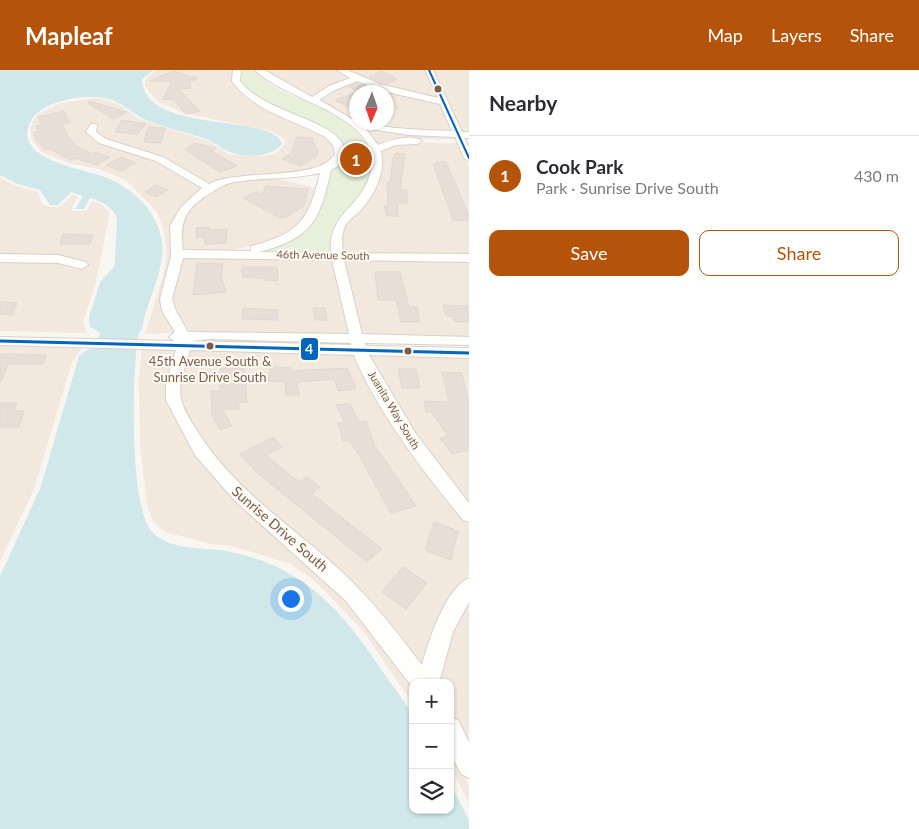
<!DOCTYPE html>
<meta charset="utf-8">
<style>
body{margin:0;font-family:Lato,sans-serif;background:#f2f2f3;color:#2b2b33}
.controls{position:absolute;right:15px;bottom:15px;display:grid;overflow:hidden;border-radius:10px;box-shadow:0 1px 4px #0004}
.controls button{width:45px;height:45px;display:grid;place-items:center;padding:0;border:0;border-bottom:1px solid #e1e1e2;background:#fff;color:#2b2b33;font:25px sans-serif}
.compass{position:absolute;left:349px;top:15px;width:45px;height:45px;border-radius:50%;background:#fff;box-shadow:0 1px 4px #0004;rotate:182deg}
.you{position:absolute;left:290px;top:528px;width:18px;height:18px;margin:-12px;border:4px solid #fff;border-radius:50%;background:#1a73e8;box-shadow:0 0 0 8px #1a73e833}
.badge{display:grid;place-items:center;width:32px;height:32px;border-radius:50%;background:#b45309;color:#fff;font-size:16px;font-weight:700}
.pin{position:absolute;translate:-50% -50%;border:2px solid #fff;box-shadow:0 1px 5px #0006}
.list{margin:0;padding:0;list-style:none}
h2{display:flex;justify-content:space-between;align-items:center;height:65px;margin:0;padding:0 20px;font-size:21px}
h2 small{font-size:16px;font-weight:400;color:#7c7c81}
.list li{display:grid;grid-template-columns:32px 1fr auto;gap:15px;align-items:center;box-sizing:border-box;height:80px;padding:0 20px;border-top:1px solid #e1e1e2}
.list b{display:block;font-size:19px;white-space:nowrap}
.list p{margin:0;font-size:16px;white-space:nowrap;color:#7c7c81}
.list em{font-size:16px;font-style:normal;color:#7c7c81}
.actions{display:flex;gap:10px;padding:15px 20px}
.actions a{flex:1;padding:11px 0;border:1px solid #b45309;border-radius:10px;text-align:center;font-size:18px;color:#b45309}
.actions .main{background:#b45309;color:#fff}
.icon{flex:none;width:28px;height:28px;fill:none;stroke:currentColor;stroke-width:2;stroke-linecap:round;stroke-linejoin:round}
.map{position:relative;flex:none;width:469px;height:759px;overflow:hidden}
header{display:flex;align-items:center;gap:30px;box-sizing:border-box;height:70px;padding:0 25px;background:#b45309;color:#fff}
header strong{font-size:24px}
nav{display:flex;gap:28px;margin-inline-start:auto;font-size:18px}
main{display:flex}
aside{flex:1;background:#fff}
.map>svg:first-child{display:block}
</style>
<header>
<strong>Mapleaf</strong>
<nav><a>Map</a><a>Layers</a><a>Share</a></nav>
</header>
<main>
<div class="map">
<svg width="469" height="759" viewBox="0 0 469 759">
<rect width="100%" height="100%" fill="#f9f5f0"/>
<!-- residential -->
<g fill="#f2e8de">
<path d="M156 0H234L233 11 244 27 269 42 322 63 335 77 336 83 334 90 306 101 236 106 222 109 210 116 191 102 165 88 103 69 95 62 98 55H91L88 63 97 71 160 91 204 119 194 124 178 141 170 162 173 184 161 230 177 263 145 264 163 206 167 182 163 158 157 142 126 110 99 99 69 93 42 82 33 71 30 61 33 50 38 44 61 33 96 28 116 33 139 49 208 71 231 85 264 86 275 84 285 74 284 69 271 61 184 43 158 32 145 16V10Z"/>
<path d="M263 0H337L353 9 439 33 453 63 409 61 358 53 387 52V22H357L356 52 337 39 288 18Z"/>
<path d="M344 0H426L438 30 379 15Z"/>
<path d="M432 0H469V63H461Z"/>
<path d="M363 57 409 64 455 66 456 69H407L377 76Z"/>
<path d="M409 73H458L469 97V185L342 182 341 162 347 152 363 136 380 81 397 74Z"/>
<path d="M0 108 16 116 37 122 42 133 48 137 61 136 72 125 78 127 71 138 72 141H86L92 131 101 134 110 142 96 212 83 252 86 263 0 261V192L56 193 84 199 88 193 59 186 0 185Z"/>
<path d="M274 108 316 118 310 142 293 160 277 170 228 181H182L181 152 194 133 226 113Z"/>
<path d="M182 187 334 188 352 265 188 263 175 240 172 229Z"/>
<path d="M343 188 469 191V267L363 265Z"/>
<path d="M0 275 83 276 72 292 34 419 0 491Z"/>
<path d="M142 277 177 280 166 325 171 341 201 392 231 428 348 531 413 614V634L364 562 316 512 291 494 232 476 211 474 165 462 153 451 147 435 140 375 139 309Z"/>
<path d="M189 281 357 285 435 415 469 454V504L448 529 436 555 422 599 242 420 212 386 182 337 178 324 180 310Z"/>
<path d="M368 285 469 287V436L420 373Z"/>
<path d="M469 531V676L450 642V613H438L451 564Z"/>
<path d="M450 677 469 717V733L450 696Z"/>
</g>
<!-- green -->
<path fill="#e7f0db" d="M240 0C244 0 252 0 255 0 259 2 263 8 266 11 278 20 291 25 304 30 343 45 388 72 363 121 347 150 329 142 333 183L263 181C284 171 311 166 320 140 323 131 323 122 326 114 328 109 329 104 332 100 336 95 343 92 345 86 355 51 237 46 240 0Z"/>
<!-- water -->
<path fill="#d0e8ea" d="M0 0H153L142 9C144 66 273 42 282 74 272 87 248 88 233 83 222 80 214 71 203 68 183 61 161 57 142 48 130 42 122 32 109 29 89 24 65 28 46 37 37 42 30 48 28 59 20 93 91 99 112 110 133 121 149 134 158 157 173 192 146 226 142 260L139 262C132 297 129 430 150 459 166 482 208 477 231 482 306 497 345 544 385 605 394 618 406 632 412 646 416 656 413 724 413 740H450V713L469 750V759H0V506L40 419 79 286 87 280 95 278 100 262 90 257 89 247 100 212 114 197 115 191 117 149C112 136 103 132 90 128L84 139H75L83 126 71 122 58 135H50L40 120 18 114 0 105Z"/>
<!-- building -->
<g fill="#e6ded7" stroke="#e2d8d2">
<path d="M173 1 197 8 196 10H189L191 18 178 19 200 41 186 44 173 30 163 29 172 11H150Z"/>
<path d="M381 1 397 9 388 14 369 7Z"/>
<path d="M357 13 378 21 364 22 348 17Z"/>
<path d="M356 23V40L335 30Z"/>
<path d="M89 31 127 42 113 49 88 33Z"/>
<path d="M64 41 70 53 62 54 68 67 77 76 92 84 95 82 110 87 96 95 75 88 70 90 51 79 45 80 36 70 34 62H39L36 56 42 55 38 47Z"/>
<path d="M122 50 146 54 137 64 115 62Z"/>
<path d="M148 57 165 58 161 73 144 72Z"/>
<path d="M296 67 313 68 312 73H315V77L318 78 317 86 300 96 282 89 292 83Z"/>
<path d="M194 73 216 78 212 81 237 96 220 102 185 80Z"/>
<path d="M396 83 405 84 400 120H407V133H397L398 146H387L384 136H388L387 112H390L393 88Z"/>
<path d="M122 87 136 93 121 101 106 95Z"/>
<path d="M436 92H446L469 145V151L453 150 433 94H437Z"/>
<path d="M156 115 168 120 157 127 145 122Z"/>
<path d="M266 116 308 119 304 136 286 147 280 148 243 128 257 122 262 125Z"/>
<path d="M210 157V160L227 159 226 173 205 174 204 167 197 168 196 158Z"/>
<path d="M63 164 93 165 90 174H60Z"/>
<path d="M197 193 223 194 221 207 226 222 193 225Z"/>
<path d="M242 197H277L278 211 264 210V208L242 207Z"/>
<path d="M375 202H400L409 237H417L420 252H401L396 230H378Z"/>
<path d="M0 232 17 233 12 245 0 244Z"/>
<path d="M443 235 469 236V252H455L453 246H446Z"/>
<path d="M243 238 278 240V250L242 249Z"/>
<path d="M313 238H325L327 250H315Z"/>
<path d="M0 284 46 285 43 294H8L1 312Z"/>
<path d="M270 296 291 298V301L347 298 356 319 338 321 334 309 297 312 299 325H286L285 312 268 311Z"/>
<path d="M220 298H244L247 332 238 333 239 339H222L232 356 220 360 212 345 211 321H220Z"/>
<path d="M398 299H416L420 318H402Z"/>
<path d="M442 302 462 303 469 334V380L452 384 440 368 448 366 431 342H426L424 331 449 332Z"/>
<path d="M0 333H17L14 341H24L19 357H0Z"/>
<path d="M350 333 359 352 366 351 374 374 416 436 391 443 360 387 349 370 343 371 338 353H345L336 335Z"/>
<path d="M273 367 282 377 265 385 299 412 307 407 320 417 312 424 382 479 367 492 255 401 240 384Z"/>
<path d="M434 452 458 461 451 490 425 480Z"/>
<path d="M403 497 427 513 406 539 382 522Z"/>
</g>
<g fill="none" stroke-linecap="round" stroke-linejoin="round">
<defs>
<g id="minor">
<path d="M233 0H241L240 11C265 43 327 48 342 73 344 76 344 81 345 84L338 96 331 100C320 150 313 168 259 182L331 183C327 142 364 137 371 100 383 45 284 31 255 0H264L312 27 329 16 350 8 337 0H347L380 14 438 28 425 0H433L462 62H469V68H464L469 77V91L464 88 455 67 409 65 365 58 378 75C389 71 411 63 422 71L417 74 396 75 381 81C386 103 374 126 359 142 353 147 346 152 344 159 341 167 342 175 343 183L469 184V192L344 190 362 264 469 267V275L365 273 366 276 469 278V288L369 285 416 364 469 433V452L463 450C425 404 376 340 354 285L190 280C186 297 176 314 182 332 185 343 192 353 198 362 234 420 291 455 340 500 371 529 397 562 422 595 428 572 446 517 469 508V532L453 562 439 613H413V618L346 531 234 430 195 385 166 330V313L176 280 0 275V267L174 271 169 267 175 262 162 241 160 229 171 186 170 156 181 137 202 118 156 91 99 73 86 62 91 54H97L96 62 106 69 163 87 209 114C241 98 319 112 335 84L333 75 325 67C293 49 254 42 232 11ZM357 11 387 22 440 34 452 61C422 60 389 59 359 52 355 52 328 34 319 30L335 20ZM320 103C309 150 299 164 251 176V181L183 180C179 148 187 137 214 121 221 117 226 113 235 112 263 107 292 110 320 103ZM183 188 332 190 349 264 188 262 176 241 172 229ZM210 269 351 273V275L191 271Z"/>
<path d="M0 184 58 185 86 192 88 195 82 199 58 193 0 192Z"/>
<path d="M450 647 458 650 469 672V708L461 704 450 683Z"/>
</g>
</defs>
<!-- minor casing -->
<use href="#minor" stroke="#d7d1cb" stroke-width="2"/>
<!-- minor -->
<use href="#minor" fill="#fefefd" fill-rule="evenodd"/>
<defs>
<path id="bus-1-far1" d="M429 0 469 88"/>
<path id="bus-1" d="M0 271 469 283"/>
</defs>
<!-- bus-1-far1 casing -->
<use href="#bus-1-far1" stroke="#fffaf3" stroke-width="4"/>
<!-- bus-1 casing -->
<use href="#bus-1" stroke="#fffaf3" stroke-width="6"/>
<!-- bus-1-far1 -->
<use href="#bus-1-far1" stroke="#0065bd" stroke-width="2"/>
<!-- bus-1 -->
<use href="#bus-1" stroke="#0065bd" stroke-width="3"/>
</g>
<!-- markers -->
<g fill="#7a5c4d" stroke="#fffaf3" stroke-width="2">
<circle cx="438" cy="19" r="4.5"/>
<circle cx="210" cy="276" r="4.5"/>
<circle cx="408" cy="281" r="4.5"/>
</g>
<g text-anchor="middle" stroke-width="4" stroke-linejoin="round" paint-order="stroke">
<!-- far-street labels -->
<g font-size="11" fill="#7a5c4d" stroke="#fffaf3">
<text transform="translate(323 185) rotate(1)" y="4">46th Avenue South</text>
<text transform="translate(394 340) rotate(59)" y="4">Juanita Way South</text>
</g>
<!-- bus labels -->
<g font-size="13" fill="#7a5c4d" stroke="#fffaf3">
<text x="210" y="296">45th Avenue South &amp;<tspan x="210" dy="16">Sunrise Drive South</tspan></text>
</g>
<!-- street labels -->
<g font-size="14" fill="#7a5c4d" stroke="#fffaf3">
<text transform="translate(280 459) rotate(41)" y="5">Sunrise Drive South</text>
</g>
</g>
<rect stroke="#fffaf3" stroke-width="2" x="300" y="267" width="19" height="24" rx="5" fill="#0065bd"/>
<g font-size="14" text-anchor="middle" font-weight="bold" fill="#fff">
<text x="309" y="284">4</text>
</g>
</svg>
<div class="controls">
<button>+</button>
<button>−</button>
<button><svg class="icon" aria-label="layers" viewBox="0 0 24 24"><path d="M12 4l9 5-9 5-9-5zM3 14l9 5 9-5"/></svg></button>
</div>
<svg class="compass" viewBox="-18 -18 36 36"><path d="M0-13l5 13h-10z" fill="#e53935"/><path d="M0 13l5-13h-10z" fill="#7c7c81"/></svg>
<div class="you"></div>
<div class="pin badge" style="left:356px;top:89px">1</div>
</div>
<aside>
<h2>Nearby<small></small></h2>
<ul class="list">
<li><span class="badge">1</span><div><b>Cook Park</b><p>Park · Sunrise Drive South</p></div><em>430 m</em></li>
</ul>
<div class="actions"><a class="main">Save</a><a>Share</a></div>
</aside>
</main>
